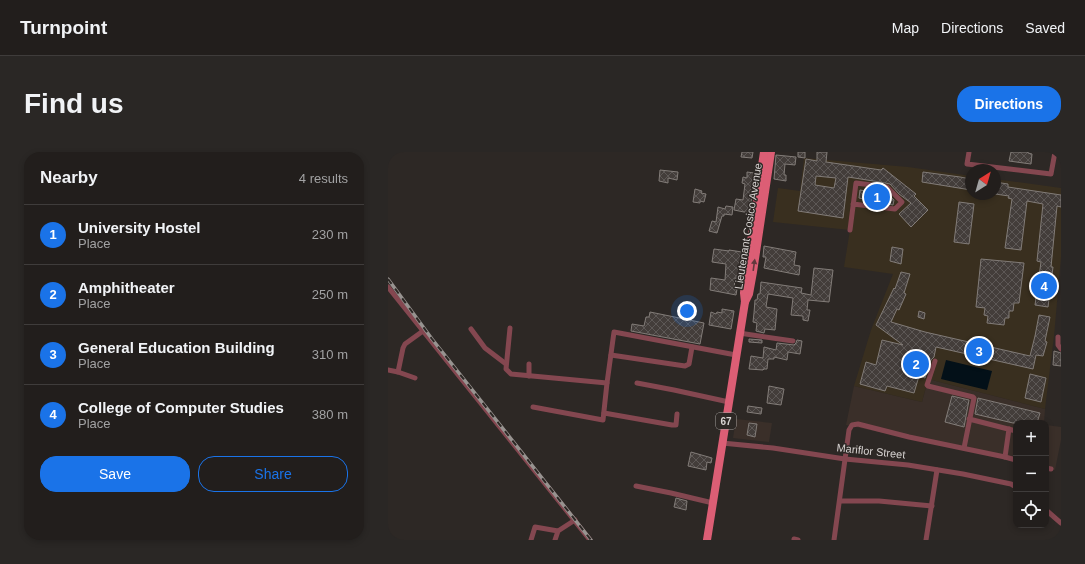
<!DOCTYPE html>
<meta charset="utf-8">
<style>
body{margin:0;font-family:Helvetica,sans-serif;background:#2a2725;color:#f1f3f6}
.controls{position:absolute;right:12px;bottom:12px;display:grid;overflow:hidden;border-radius:8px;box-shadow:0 2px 6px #0003}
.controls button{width:36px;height:36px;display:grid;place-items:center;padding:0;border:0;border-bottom:1px solid #3f3c3b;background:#221e1c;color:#f1f3f6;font:20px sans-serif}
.compass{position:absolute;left:577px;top:12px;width:36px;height:36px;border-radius:50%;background:#221e1c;box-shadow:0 2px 6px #0003;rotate:37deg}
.you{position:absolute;left:299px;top:159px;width:14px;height:14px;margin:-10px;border:3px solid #fff;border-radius:50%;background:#1a73e8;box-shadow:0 0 0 6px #1a73e833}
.badge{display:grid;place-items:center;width:26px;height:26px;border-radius:50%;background:#1a73e8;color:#fff;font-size:13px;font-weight:700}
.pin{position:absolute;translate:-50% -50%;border:2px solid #fff;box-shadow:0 1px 4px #0006}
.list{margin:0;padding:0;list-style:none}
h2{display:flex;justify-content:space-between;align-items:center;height:52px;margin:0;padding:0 16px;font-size:17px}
h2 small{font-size:13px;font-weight:400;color:#a2a2a3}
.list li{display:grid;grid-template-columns:26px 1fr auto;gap:12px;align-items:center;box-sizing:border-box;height:60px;padding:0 16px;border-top:1px solid #3f3c3b}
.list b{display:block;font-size:15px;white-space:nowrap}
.list p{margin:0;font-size:13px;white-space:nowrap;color:#a2a2a3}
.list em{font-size:13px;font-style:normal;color:#a2a2a3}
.actions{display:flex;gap:8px;padding:12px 16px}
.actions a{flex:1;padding:9px 0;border:1px solid #1a73e8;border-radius:16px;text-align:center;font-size:14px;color:#1a73e8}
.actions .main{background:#1a73e8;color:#fff}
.icon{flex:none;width:22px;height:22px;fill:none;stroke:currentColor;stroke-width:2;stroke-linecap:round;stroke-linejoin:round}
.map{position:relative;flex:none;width:673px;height:388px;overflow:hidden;border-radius:16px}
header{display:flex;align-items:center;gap:24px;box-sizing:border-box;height:56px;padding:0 20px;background:#221e1c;border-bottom:1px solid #3f3c3b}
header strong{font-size:19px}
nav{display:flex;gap:22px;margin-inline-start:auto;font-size:14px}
.intro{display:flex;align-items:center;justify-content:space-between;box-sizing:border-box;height:96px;padding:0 24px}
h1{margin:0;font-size:28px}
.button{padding:10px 18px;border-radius:16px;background:#1a73e8;color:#fff;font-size:14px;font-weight:700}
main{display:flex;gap:24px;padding:0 24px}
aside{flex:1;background:#221e1c;border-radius:16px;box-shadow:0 2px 6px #0003}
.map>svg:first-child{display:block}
</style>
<header>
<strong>Turnpoint</strong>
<nav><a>Map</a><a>Directions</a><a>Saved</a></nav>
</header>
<div class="intro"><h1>Find us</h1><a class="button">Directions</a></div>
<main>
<aside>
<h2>Nearby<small>4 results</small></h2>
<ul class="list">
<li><span class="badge">1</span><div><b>University Hostel</b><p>Place</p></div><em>230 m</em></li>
<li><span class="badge">2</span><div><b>Amphitheater</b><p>Place</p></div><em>250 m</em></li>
<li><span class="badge">3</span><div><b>General Education Building</b><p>Place</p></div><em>310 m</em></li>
<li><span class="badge">4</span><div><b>College of Computer Studies</b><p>Place</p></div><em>380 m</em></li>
</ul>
<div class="actions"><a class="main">Save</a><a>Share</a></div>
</aside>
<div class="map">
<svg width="673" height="388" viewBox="0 0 673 388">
<defs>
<pattern id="building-cross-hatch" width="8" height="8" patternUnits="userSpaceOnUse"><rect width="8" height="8" fill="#433d3a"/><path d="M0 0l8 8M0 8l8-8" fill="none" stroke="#5d5856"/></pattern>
</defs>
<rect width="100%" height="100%" fill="#2d2825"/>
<!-- built -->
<g fill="#3a2f29">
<path d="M540 227 657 257 656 271H628V309L458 273 466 234 534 250Z"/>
<path d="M348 267 384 271 381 290 345 286Z"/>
<path d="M658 273 673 275V288L667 318 658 316Z"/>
</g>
<!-- education -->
<path fill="#392f1f" d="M416 6 520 15 583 24V42H607V27L673 36V105L666 184 657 257 540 227 534 250 466 234 483 178 505 122 456 115 462 78 385 70 390 36 412 39Z"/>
<!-- water -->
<path fill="#031018" d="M558 208 604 219 599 238 553 227Z"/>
<!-- building -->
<g fill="url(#building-cross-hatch)" stroke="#827c78" fill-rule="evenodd">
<path d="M354 0H365L364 6 353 5Z"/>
<path d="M410 0H417V6L410 5Z"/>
<path d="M429 0H439L438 10 493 18 495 16 528 42 526 44 540 58 523 75 511 62 523 51 511 42 502 32 492 30 460 25 455 66 410 59 418 7 429 9ZM428 24 448 26 446 36 427 33Z"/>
<path d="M623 0H640V1L644 2 643 12 621 9Z"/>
<path d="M388 3 408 5 407 13 397 12 396 23H398V29L386 27Z"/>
<path d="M272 18 290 20 289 28 280 26V31L271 29Z"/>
<path d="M359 20 366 21V34L361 61 346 58 348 47 355 48 357 32 354 31 355 25 359 26Z"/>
<path d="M535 20 572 25 583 27V38L534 30Z"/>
<path d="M607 30 620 32V35L673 43V55L669 54 663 115H665L660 155 647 153 653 110 649 109 655 52 639 49 633 98 617 96 624 47 620 46 621 44 607 42Z"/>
<path d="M307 37 314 39 313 41 318 42 316 50 312 49V51L305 50Z"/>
<path d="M472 38 490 41 491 38 497 39 506 48 505 53 471 46Z"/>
<path d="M571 50 586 52 581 92 566 90Z"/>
<path d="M338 54 345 55 344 63 336 62V64H334L329 81 321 79 324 69 328 70 330 55 337 57Z"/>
<path d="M376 94 408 100 406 113 412 114 411 123 376 116 378 105H375Z"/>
<path d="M504 95 515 97 513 112 502 109Z"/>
<path d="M326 97 341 99V98L354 100 351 126H347L346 137H349L348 143 322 138 323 126 337 128 338 112 324 110Z"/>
<path d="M593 107 636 111 631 151H626L625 159H621V166H617L616 173 599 171 600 164 596 163 597 156 588 155Z"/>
<path d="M426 116 445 118 441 150 420 148 419 158H422L420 169 415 168V164L403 163 405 146 380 142 378 155 389 157 387 178 377 177 376 181 368 179 369 171 365 170 366 161 367 148H369L370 142H372L373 130 414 136 413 141 423 143Z"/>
<path d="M513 120 522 122 516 141 518 142 511 158 509 157 503 170 537 180 642 204 647 184 651 163 662 165 657 189 659 190 655 204 648 203 645 217 548 195 546 205 543 208 537 226 531 224 526 241 499 234 497 239 472 232 478 210 488 213 494 188 515 193 488 173 506 136 507 137Z"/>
<path d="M334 157 346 159 343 177 321 173 323 160 328 162 329 160 334 161Z"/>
<path d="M531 159 537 161 536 167 530 165Z"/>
<path d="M262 160 316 171 312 192 243 179 244 172 256 174 258 165H261Z"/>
<path d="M361 187 374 188V191L361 190Z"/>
<path d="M409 188 414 189 412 202 400 200 399 208 386 205V207H380L379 217H376L375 218 361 217 363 204 375 206 376 195 388 198 389 191 406 193 408 191Z"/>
<path d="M666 199 673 201V214L665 213Z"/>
<path d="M642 222 658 226 653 250 637 246Z"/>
<path d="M381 234 396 237 393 253 379 251Z"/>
<path d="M564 244 581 248 576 275 557 270Z"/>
<path d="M590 246 652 261 649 271H640L630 269 629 271H625L587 262Z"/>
<path d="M360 254 374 256 373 262 359 260Z"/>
<path d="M361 271 369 272 367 285 359 283Z"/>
<path d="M303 300 324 306 323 311 319 310 318 318 300 314Z"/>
<path d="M288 346 299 349 298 358 286 355Z"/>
</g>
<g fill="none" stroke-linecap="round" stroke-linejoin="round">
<!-- street -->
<g stroke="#844750" stroke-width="5">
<path d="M581 0 579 12 663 22 667 0"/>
<path d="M462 78 468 31 499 35 514 50 507 57 465 52"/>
<path d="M0 135 202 388"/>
<path d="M122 176 118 217 123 222 219 231"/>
<path d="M83 177 97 196 118 212"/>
<path d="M351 181 405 189"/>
<path d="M670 185V193L673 197"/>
<path d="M223 203 297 214 301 212 304 195"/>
<path d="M547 209 539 233 540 234 585 245 586 246 576 296"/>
<path d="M141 212V224"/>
<path d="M0 218 10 220 15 196 17 192 35 179"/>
<path d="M10 220 27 226"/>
<path d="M249 231 286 238 341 250"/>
<path d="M145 255 215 268 219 231 226 180 348 203"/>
<path d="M216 261 284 273H288L289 262"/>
<path d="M581 267 628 279"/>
<path d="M334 291 385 296 457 307 520 313 575 322 623 332 628 335"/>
<path d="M617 305 621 277"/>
<path d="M658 316 663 317"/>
<path d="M248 334 283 341 325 351"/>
<path d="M452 349H491L544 354"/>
<path d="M658 358 673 371"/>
<path d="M406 387 410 388"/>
<path d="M143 388 147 375 170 379"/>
<path d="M167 388 170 379 187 368"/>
<path d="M446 388 461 278 464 273 470 272 521 285 617 305 628 308"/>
<path d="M538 388 549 318"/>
</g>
<!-- primary -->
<g stroke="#dc5e75" stroke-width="8">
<path d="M357 150 361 142 365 120 383 0"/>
<path d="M319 388 357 150 356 141 357 131 376 0"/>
</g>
<defs>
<path id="rail" d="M0 127 44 187 203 388"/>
</defs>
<!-- rail casing -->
<use href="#rail" stroke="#979390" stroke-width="3.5"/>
<!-- rail -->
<use href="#rail" stroke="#2d2825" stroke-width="2" stroke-dasharray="6" stroke-linecap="butt"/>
</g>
<!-- one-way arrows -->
<defs><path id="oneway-solid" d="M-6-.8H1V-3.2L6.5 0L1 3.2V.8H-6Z"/></defs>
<use fill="#62383d" href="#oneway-solid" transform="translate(366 113) rotate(-82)"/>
<g text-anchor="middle" stroke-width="3" stroke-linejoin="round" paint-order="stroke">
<!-- shield labels -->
<rect fill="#2d2825" stroke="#a5a09e" stroke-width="1" x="328" y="261" width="20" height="16" rx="3"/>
<g font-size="10" font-weight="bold" fill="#d8d4d2">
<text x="338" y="273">67</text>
</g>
<!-- street labels -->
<g font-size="11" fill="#d8d4d2" stroke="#2d2825">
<text transform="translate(360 74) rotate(-81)" y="4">Lieutenant Cosico Avenue</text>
<text transform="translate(483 299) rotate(6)" y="4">Mariflor Street</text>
</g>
</g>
</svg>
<div class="controls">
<button>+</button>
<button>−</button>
<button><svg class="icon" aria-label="locate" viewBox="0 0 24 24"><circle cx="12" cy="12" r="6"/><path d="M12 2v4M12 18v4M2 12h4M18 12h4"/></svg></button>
</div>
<svg class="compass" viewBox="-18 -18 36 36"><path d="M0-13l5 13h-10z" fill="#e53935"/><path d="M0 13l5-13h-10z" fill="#a2a2a3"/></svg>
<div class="you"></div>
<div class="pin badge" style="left:489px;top:45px">1</div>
<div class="pin badge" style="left:528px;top:212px">2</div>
<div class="pin badge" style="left:591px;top:199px">3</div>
<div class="pin badge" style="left:656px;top:134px">4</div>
</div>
</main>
